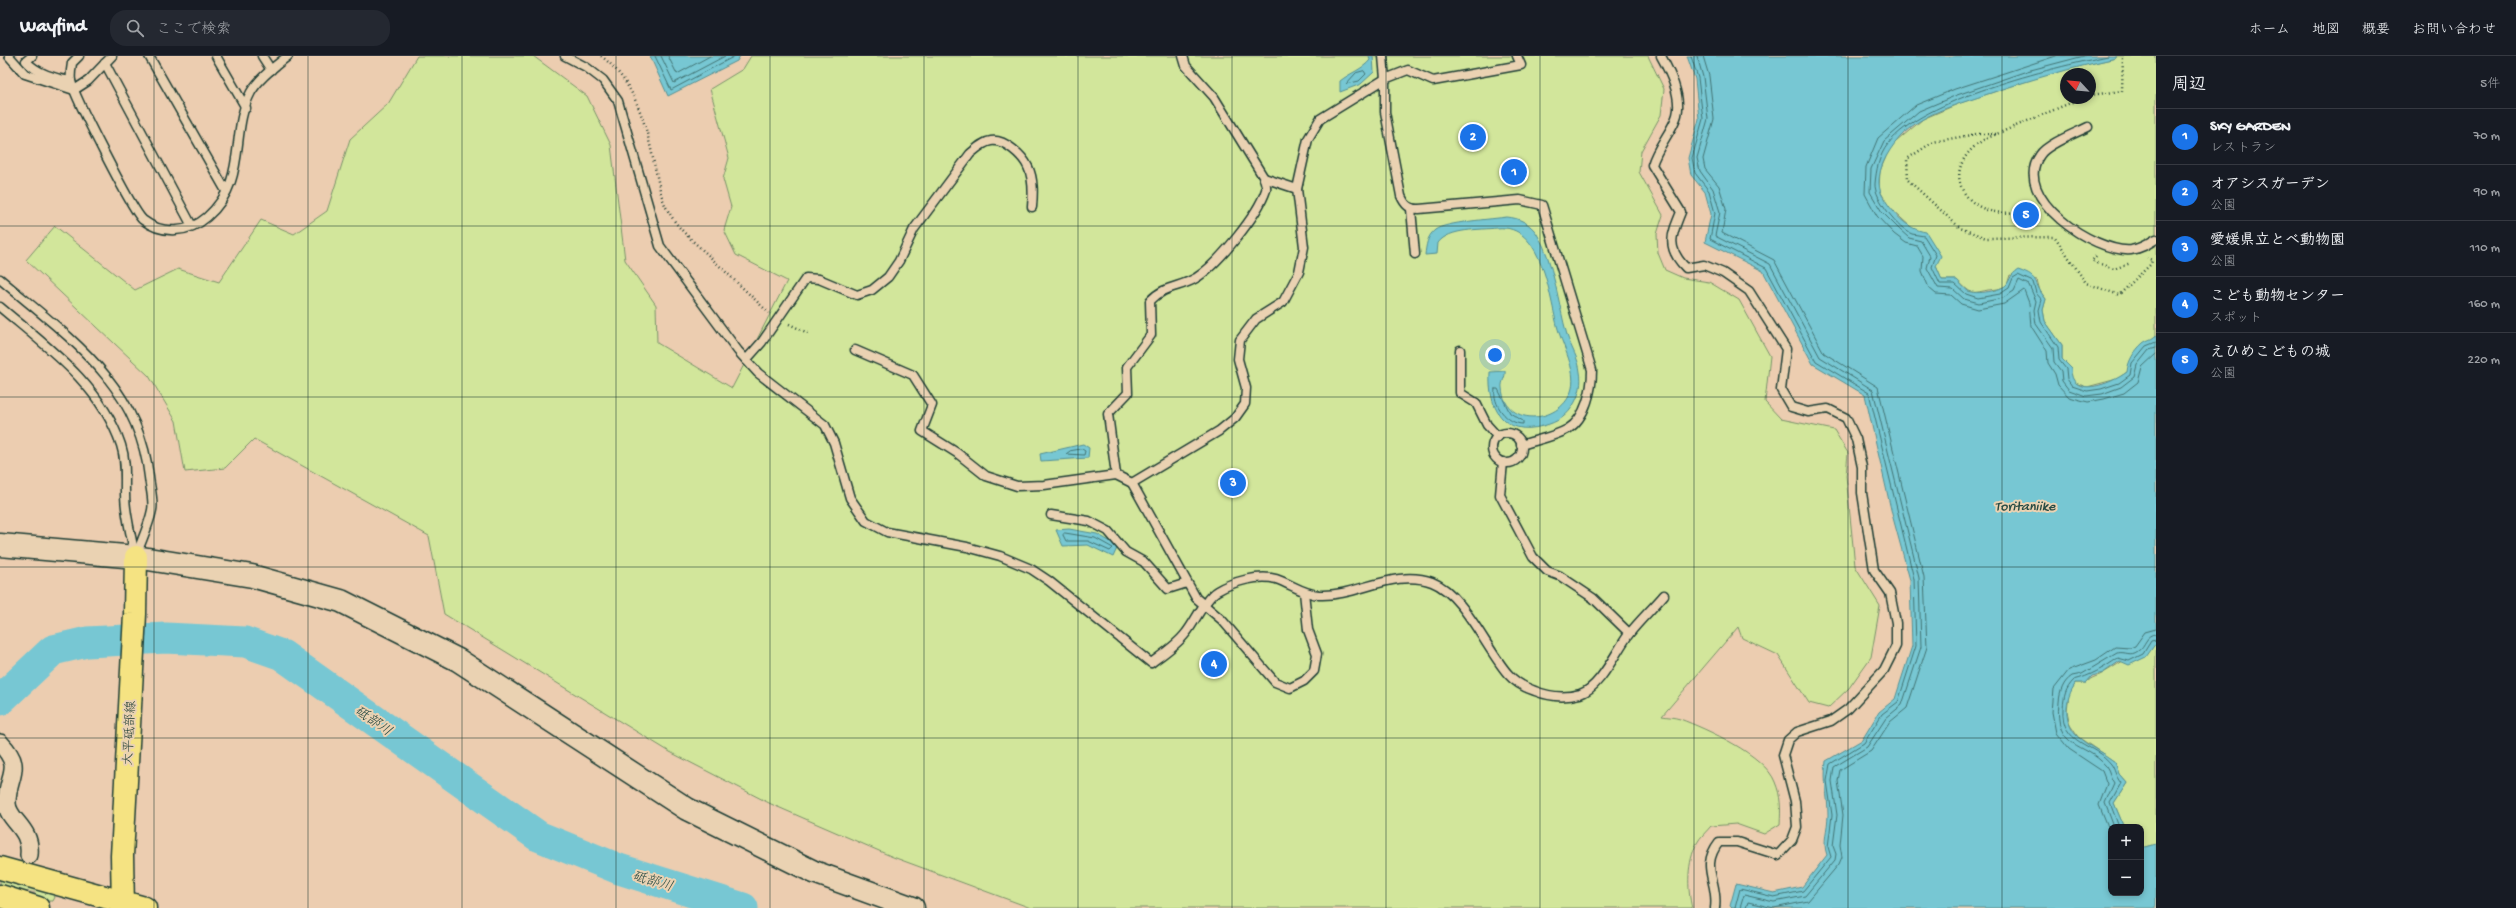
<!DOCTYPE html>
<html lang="ja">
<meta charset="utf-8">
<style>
body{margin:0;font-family:"Gochi Hand","Klee One",sans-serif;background:#242831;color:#f1f3f6}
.controls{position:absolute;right:12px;bottom:12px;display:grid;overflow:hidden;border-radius:8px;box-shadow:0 2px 6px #0003}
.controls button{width:36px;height:36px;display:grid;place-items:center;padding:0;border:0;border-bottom:1px solid #363941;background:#171b24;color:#f1f3f6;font:20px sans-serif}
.compass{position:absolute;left:2060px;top:12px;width:36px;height:36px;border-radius:50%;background:#171b24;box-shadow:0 2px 6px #0003;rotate:296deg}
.you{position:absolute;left:1495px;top:299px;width:14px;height:14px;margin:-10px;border:3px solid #fff;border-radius:50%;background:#1a73e8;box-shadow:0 0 0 6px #1a73e833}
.badge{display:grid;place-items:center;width:26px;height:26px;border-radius:50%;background:#1a73e8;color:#fff;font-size:13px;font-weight:700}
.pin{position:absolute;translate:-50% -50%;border:2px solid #fff;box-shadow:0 1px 4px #0006}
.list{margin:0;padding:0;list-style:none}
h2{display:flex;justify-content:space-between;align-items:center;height:52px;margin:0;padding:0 16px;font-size:17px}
h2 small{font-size:13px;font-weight:400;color:#9ea1a6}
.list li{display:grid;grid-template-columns:26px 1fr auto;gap:12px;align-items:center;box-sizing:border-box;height:56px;padding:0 16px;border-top:1px solid #363941}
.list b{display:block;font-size:15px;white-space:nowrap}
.list p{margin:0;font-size:13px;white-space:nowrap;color:#9ea1a6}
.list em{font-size:13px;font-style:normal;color:#9ea1a6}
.icon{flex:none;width:22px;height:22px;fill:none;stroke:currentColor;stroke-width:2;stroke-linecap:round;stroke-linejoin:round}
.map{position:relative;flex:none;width:2156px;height:852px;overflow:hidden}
header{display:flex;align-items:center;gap:24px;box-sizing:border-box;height:56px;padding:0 20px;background:#171b24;border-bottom:1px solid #363941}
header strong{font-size:19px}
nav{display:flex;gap:22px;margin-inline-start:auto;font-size:14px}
.search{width:280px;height:36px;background:#242831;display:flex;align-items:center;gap:10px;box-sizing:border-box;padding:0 14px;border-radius:16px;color:#9ea1a6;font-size:15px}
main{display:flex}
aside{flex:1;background:#171b24}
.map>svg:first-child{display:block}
</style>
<header>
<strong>Wayfind</strong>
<div class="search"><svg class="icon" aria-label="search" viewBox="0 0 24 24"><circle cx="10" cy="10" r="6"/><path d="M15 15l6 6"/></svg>ここで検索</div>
<nav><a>ホーム</a><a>地図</a><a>概要</a><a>お問い合わせ</a></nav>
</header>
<main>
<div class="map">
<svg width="2156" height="852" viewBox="0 0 2156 852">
<rect width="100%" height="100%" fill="#eccdb0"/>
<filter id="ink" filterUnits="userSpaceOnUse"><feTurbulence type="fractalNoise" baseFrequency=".025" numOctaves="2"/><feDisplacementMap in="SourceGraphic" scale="8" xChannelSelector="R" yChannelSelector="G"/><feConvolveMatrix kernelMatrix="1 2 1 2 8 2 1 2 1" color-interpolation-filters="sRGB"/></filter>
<g filter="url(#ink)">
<!-- green -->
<g fill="#d2e69b" stroke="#789268" fill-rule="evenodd">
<path d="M417 0H533L587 40 611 89 625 204 656 249 657 287 732 332 787 225 736 199 724 174 731 151 723 123 729 102 710 33 743 13 751 0H1648L1664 33 1661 59 1641 95 1639 116 1663 159 1657 178 1658 197 1665 214 1683 222 1709 226 1739 244 1770 300 1765 346 1781 363 1834 374 1848 397 1846 420 1855 510 1880 550 1871 601 1849 632 1828 652 1809 647 1778 599 1742 582 1738 571 1662 660C1667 661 1674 661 1680 663 1707 673 1765 699 1775 726 1781 740 1781 753 1780 768L1764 778 1736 768 1711 770C1707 775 1700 781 1697 787 1687 806 1687 832 1692 852H1031L893 801 771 748 670 696 444 558 429 480 254 383 225 412 185 416 176 365 149 320 26 204 55 170 135 234 178 213 219 226 261 164 294 178 327 155 350 83 388 48Z"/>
<path d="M2116 0H2156V279L2127 316 2117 323 2087 331 2075 327 2071 321 2070 312 2062 303V289L2045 265 2043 254 2046 243 2040 235 2037 224 2010 219 2007 229C1999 234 1996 233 1988 234 1969 238 1972 238 1957 224H1942L1936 210 1914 174 1889 151 1879 133 1880 115 1890 91 1923 63 1960 47 2057 15 2116 2ZM2066 18H2090V42H2066Z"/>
<path d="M2156 587V788L2141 792V771H2124L2114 747 2127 727 2119 718 2115 706 2078 681 2070 669 2067 655 2069 637 2076 627H2086C2092 620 2098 621 2105 616 2122 606 2137 595 2156 587Z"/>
<path d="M0 823 53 838 55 841 53 845H46L0 831Z"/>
</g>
<!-- water -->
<g fill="#77c7d3" stroke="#549093">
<path d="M650 0H740L737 5 668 40Z"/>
<path d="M1369 0H1373L1374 16 1361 28 1340 36V25C1350 17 1363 13 1370 4Z"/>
<path d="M1687 0H2116V2C2071 12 2029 24 1985 39 1965 46 1942 52 1923 63 1905 73 1891 89 1883 107 1879 117 1877 129 1882 139 1892 156 1906 173 1926 176L1941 200 1936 210 1942 224H1957C1960 227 1964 232 1968 235 1975 239 2002 235 2007 228 2011 222 2010 219 2018 214 2042 222 2032 227 2046 243L2043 254 2045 265 2062 289V303L2071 312C2070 344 2111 328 2127 316 2128 305 2134 295 2143 287 2148 283 2152 284 2156 279V587L2146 601 2129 609 2120 605 2103 617 2092 620 2086 627H2076C2064 643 2063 667 2078 681 2089 691 2104 697 2115 706L2119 718 2127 727 2114 747 2124 771H2111V837H2141V792L2156 788V852H1732L1730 850 1736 828 1774 837 1802 831 1827 799C1822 786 1828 773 1828 759 1828 738 1823 728 1826 705L1862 684 1879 656 1895 643 1912 590 1910 524 1892 458 1865 339 1813 308 1763 215 1705 186 1711 158 1705 136 1691 119 1688 102 1699 63 1695 23Z"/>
<path d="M1507 161C1519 162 1530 167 1537 178 1554 205 1558 248 1567 279 1571 292 1579 303 1580 316 1582 326 1580 337 1575 346 1568 360 1558 366 1543 370 1503 381 1488 352 1490 316L1505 315C1506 321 1501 326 1502 332 1505 374 1564 367 1572 332 1576 313 1563 291 1558 273 1549 241 1543 167 1497 172 1480 174 1449 172 1438 187L1437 198 1425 199C1426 190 1427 180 1435 174 1445 166 1493 163 1507 161Z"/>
<path d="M1083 388 1089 392 1088 402 1041 405 1040 398Z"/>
<path d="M1069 473 1097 478 1118 490 1113 501 1088 489 1063 490 1056 474Z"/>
</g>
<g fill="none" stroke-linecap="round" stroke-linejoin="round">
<!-- shore -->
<g stroke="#427474" stroke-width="1">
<path d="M655 0 671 34 735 0"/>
<path d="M661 0 674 27 725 0"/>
<path d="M668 0 677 18 710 0"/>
<path d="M1691 0 1698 22 1703 63 1692 102 1695 117 1709 135 1715 157 1710 183 1766 212 1816 305 1869 337 1914 523 1916 590 1898 646 1882 658 1864 687 1830 708 1827 725 1832 759 1828 791 1831 801 1803 835 1774 841 1740 833 1735 852"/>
<path d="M1697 0 1703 21 1708 63 1697 102 1700 115 1713 133 1720 156 1715 180 1770 208 1820 301 1873 334 1919 522 1921 591 1902 649 1886 662 1867 691 1834 711 1832 725 1837 759 1833 790 1836 798 1835 804 1805 840 1774 846 1744 839 1740 852"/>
<path d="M1703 0 1709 20 1714 63 1703 103 1705 113 1719 130 1726 153 1722 177 1774 204 1824 297 1878 331 1924 521 1927 591 1907 652 1890 666 1871 695 1840 714 1838 725 1843 759 1840 789 1842 801 1839 808 1808 845 1774 852 1748 846 1746 852"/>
<path d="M2056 0 1955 33 1916 49 1878 82 1866 111 1865 138 1877 160 1894 178 1906 187 1917 190 1923 200 1922 215 1929 232 1936 238 1951 239 1961 248 1978 253 2004 248 2024 234 2029 247 2031 270 2047 295 2048 307 2055 318 2058 329 2069 341 2088 346 2104 343 2124 337 2138 326 2142 311 2156 298"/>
<path d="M2084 0 2027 15 1957 39 1919 55 1884 85 1871 113 1870 136 1882 156 1899 173 1909 182 1921 185 1930 200 1927 212 1938 232 1953 233 1964 243 1979 247 2003 242 2014 235 2019 224 2029 229 2036 245 2034 254 2036 268 2053 292 2054 306 2061 315 2062 325 2069 334 2086 340 2102 338 2121 331 2134 321 2137 309 2149 294 2156 292"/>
<path d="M2108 0C2051 12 1922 43 1888 88 1879 99 1876 115 1875 128 1874 142 1899 173 1912 178 1916 179 1920 179 1924 180L1936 199 1932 211 1940 228H1955L1966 238 1978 242 2000 238 2009 232 2013 222 2018 219 2033 226 2036 237 2042 244 2039 254 2041 266 2058 291 2059 304 2066 313 2067 323 2072 330 2087 335 2101 333 2119 327 2130 319 2132 307 2146 290 2156 286"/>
<path d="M1364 15 1366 18 1359 25 1346 28 1356 17Z"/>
<path d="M1495 333H1498L1510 357 1523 365V368C1507 368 1492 348 1495 333Z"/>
<path d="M1082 393 1085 395 1084 399 1066 398 1070 395Z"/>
<path d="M1065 477 1095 482 1113 492 1110 495 1088 485H1066L1063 479Z"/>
<path d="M2114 771 2105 747 2114 727C2110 722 2110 715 2106 710 2085 685 2054 695 2059 646 2060 635 2063 626 2072 620L2082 618 2117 597C2126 595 2130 601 2138 595 2146 590 2145 579 2156 579"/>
<path d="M2119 771 2110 747 2121 727C2115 720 2115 713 2111 708 2095 687 2060 689 2063 652 2064 640 2065 633 2074 624 2090 620 2104 612 2118 602L2129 605 2143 598 2151 585 2156 584"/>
<path d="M2111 779 2099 749 2107 728 2102 715 2069 693 2056 677 2052 656 2054 633 2069 614 2096 604 2115 591 2130 592 2135 590 2145 576 2156 573"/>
</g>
<!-- river -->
<path stroke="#77c7d3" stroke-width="31" d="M0 644 53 594 87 586 166 582 245 586 282 599 538 780 619 813 743 852"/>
<!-- street-tunnel -->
<path stroke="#c3b097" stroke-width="17" stroke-dasharray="17 8" stroke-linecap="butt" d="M26 852 29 799"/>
<defs>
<g id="lane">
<path d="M9 0 25 18 74 34 88 25 112 0"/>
<path d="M32 0 26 5C36 17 56 23 71 25"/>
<path d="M79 0 72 7C71 13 70 19 71 25 74 40 133 156 143 164 162 179 189 177 207 161 249 124 229 77 251 36 259 22 276 9 288 0"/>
<path d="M149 0 226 135"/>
<path d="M216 0 246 52"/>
<path d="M262 0 271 14"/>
<path d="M565 0 586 11 603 24 618 45 660 190 738 295 758 317 825 369 834 387 850 442 866 465 887 476 967 491 1000 500 1031 513 1049 525 1151 607C1163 598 1177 589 1186 577 1195 566 1205 542 1217 535 1232 526 1259 518 1276 523 1291 528 1303 538 1319 539 1356 541 1395 512 1432 526 1464 538 1486 593 1508 618 1515 626 1526 632 1535 635 1550 641 1565 642 1580 638 1601 631 1616 595 1629 578 1640 564 1653 552 1664 539"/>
<path d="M1383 0 1385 23 1408 14 1433 25 1521 9 1517 0"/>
<path d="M1661 0C1670 16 1682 40 1677 59 1673 74 1657 91 1652 109L1681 156C1671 180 1666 192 1686 212L1704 209 1723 217 1749 235 1786 293 1781 334 1791 351 1808 356 1828 353 1846 362 1856 383 1862 411V437L1874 514 1890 537 1896 567V590L1884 614 1848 653 1831 665 1797 676 1788 684 1783 699 1795 745 1797 771 1792 784 1778 799 1737 786H1719C1699 812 1719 825 1715 852"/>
<path d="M105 7 192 170"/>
<path d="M1385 23V56L1401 140C1405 149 1409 153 1419 153L1520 144 1542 149 1592 314C1592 333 1586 362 1568 373 1554 381 1536 384 1521 389"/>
<path d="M2088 71C2076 77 2047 88 2040 99 2010 141 2094 197 2131 194 2140 193 2148 188 2156 183"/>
<path d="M1264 122 1297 133"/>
<path d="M1411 153 1415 198"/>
<path d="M0 223C67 280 139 327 149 421 150 431 154 445 152 454 149 470 141 485 136 500"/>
<path d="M0 251C47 291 101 329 121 389 128 410 123 431 126 452 128 468 132 485 135 500"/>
<path d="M855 294 913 319 932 349 922 375 957 397 986 420 1017 430 1044 429 1116 419"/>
<path d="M1460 294V337L1476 347 1487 369 1498 381"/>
<path d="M746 304 762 286 806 222 819 223 857 239 872 234 888 221 899 205 914 173 970 98C976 93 983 86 991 85 1005 83 1023 100 1028 111 1034 123 1033 139 1032 151"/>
<circle cx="1507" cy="392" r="15"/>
<path d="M1503 406 1500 439 1533 501 1547 515 1560 520 1593 542 1629 577"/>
<path d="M1132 427 1116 419 1108 358 1128 337 1127 311 1151 279 1150 245C1165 229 1179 232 1196 222 1218 208 1258 159 1266 134 1267 131 1265 126 1264 122L1214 41 1186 10 1183 0"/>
<path d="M1051 459 1089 465 1108 475 1126 496 1144 506 1168 533 1187 527"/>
<path d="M1304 536 1308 574 1317 598 1314 615 1304 625 1290 632 1275 626 1222 564 1196 542 1132 427 1219 375 1235 362 1245 348 1246 332 1238 303 1240 284 1256 263 1283 246 1299 216 1304 191 1297 133 1308 83 1320 63 1385 23"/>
</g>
<path id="street" d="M0 687C25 713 7 718 7 747 7 765 32 771 29 799"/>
<path id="secondary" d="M0 489 136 501 252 520 341 545 458 604 687 753 814 816 913 852"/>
<path id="primary" d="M123 852 122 800 135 558 136 501"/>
<g id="highway">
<path d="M0 812 145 852"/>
<path d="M0 840 38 852"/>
</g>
</defs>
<!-- lane casing -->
<use href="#lane" stroke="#1f3d34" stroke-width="11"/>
<!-- street casing -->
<use href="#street" stroke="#1f3d34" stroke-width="20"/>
<!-- secondary casing -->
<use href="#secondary" stroke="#1f3d34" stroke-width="25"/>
<!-- primary casing -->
<use href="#primary" stroke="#1f3d34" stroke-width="25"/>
<!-- highway casing -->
<use href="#highway" stroke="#1f3d34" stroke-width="25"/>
<!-- path -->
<g stroke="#1f3d34" stroke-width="2.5" stroke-dasharray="1 3" stroke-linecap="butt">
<path d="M601 0C636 26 647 72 655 112 659 128 661 145 670 158 679 174 694 186 707 198 728 218 748 237 769 257"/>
<path d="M2090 39 2122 35 2123 0"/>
<path d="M1996 78H1976L1933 86 1907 103 1908 124 1960 172 1986 182 2055 181 2086 227 2119 239 2151 208 2152 204 2147 202"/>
<path d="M2034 150C1977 177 1927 118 1985 83L2082 42"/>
<path d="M2096 200 2092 205 2114 213 2131 207"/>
<path d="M789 268 808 277"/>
</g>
<!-- lane -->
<use href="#lane" stroke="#ead2b2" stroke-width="8"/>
<!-- street -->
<use href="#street" stroke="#ead2b2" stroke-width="17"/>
<!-- secondary -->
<use href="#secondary" stroke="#ead2b2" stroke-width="22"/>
<!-- primary -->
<use href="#primary" stroke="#f5e382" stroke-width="22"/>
<!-- highway -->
<use href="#highway" stroke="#f5e382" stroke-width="22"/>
</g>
</g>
<!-- grid -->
<path fill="none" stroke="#1f3d34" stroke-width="1" stroke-opacity="0.55" d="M154 0V852M308 0V852M462 0V852M616 0V852M770 0V852M924 0V852M1078 0V852M1232 0V852M1386 0V852M1540 0V852M1694 0V852M1848 0V852M2002 0V852M0 170H2156M0 341H2156M0 511H2156M0 682H2156"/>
<g text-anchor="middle" stroke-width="4" stroke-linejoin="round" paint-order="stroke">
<!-- street labels -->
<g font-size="13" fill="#1f3d34" stroke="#ead2b2">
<text transform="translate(128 677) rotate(-87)" y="5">大平砥部線</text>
</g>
<!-- water labels -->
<g font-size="14" font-style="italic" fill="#284b44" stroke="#ead2b2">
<text x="2025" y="454">Toritaniike</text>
<text transform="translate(374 664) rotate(35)" y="5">砥部川</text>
<text transform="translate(653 824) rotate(17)" y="5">砥部川</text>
</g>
</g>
</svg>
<div class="controls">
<button>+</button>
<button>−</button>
</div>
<svg class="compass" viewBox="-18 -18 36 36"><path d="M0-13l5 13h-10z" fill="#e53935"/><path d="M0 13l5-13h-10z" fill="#9ea1a6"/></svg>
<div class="you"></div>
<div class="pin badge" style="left:1514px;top:116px">1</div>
<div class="pin badge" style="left:1473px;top:81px">2</div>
<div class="pin badge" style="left:1233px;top:427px">3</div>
<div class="pin badge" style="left:1214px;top:608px">4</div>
<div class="pin badge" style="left:2026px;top:159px">5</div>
</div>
<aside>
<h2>周辺<small>5件</small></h2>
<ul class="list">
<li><span class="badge">1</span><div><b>SKY GARDEN</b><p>レストラン</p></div><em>70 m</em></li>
<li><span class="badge">2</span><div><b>オアシスガーデン</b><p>公園</p></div><em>90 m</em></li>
<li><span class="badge">3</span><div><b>愛媛県立とべ動物園</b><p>公園</p></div><em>110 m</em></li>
<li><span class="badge">4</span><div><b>こども動物センター</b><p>スポット</p></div><em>160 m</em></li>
<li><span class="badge">5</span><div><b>えひめこどもの城</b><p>公園</p></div><em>220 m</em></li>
</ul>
</aside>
</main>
